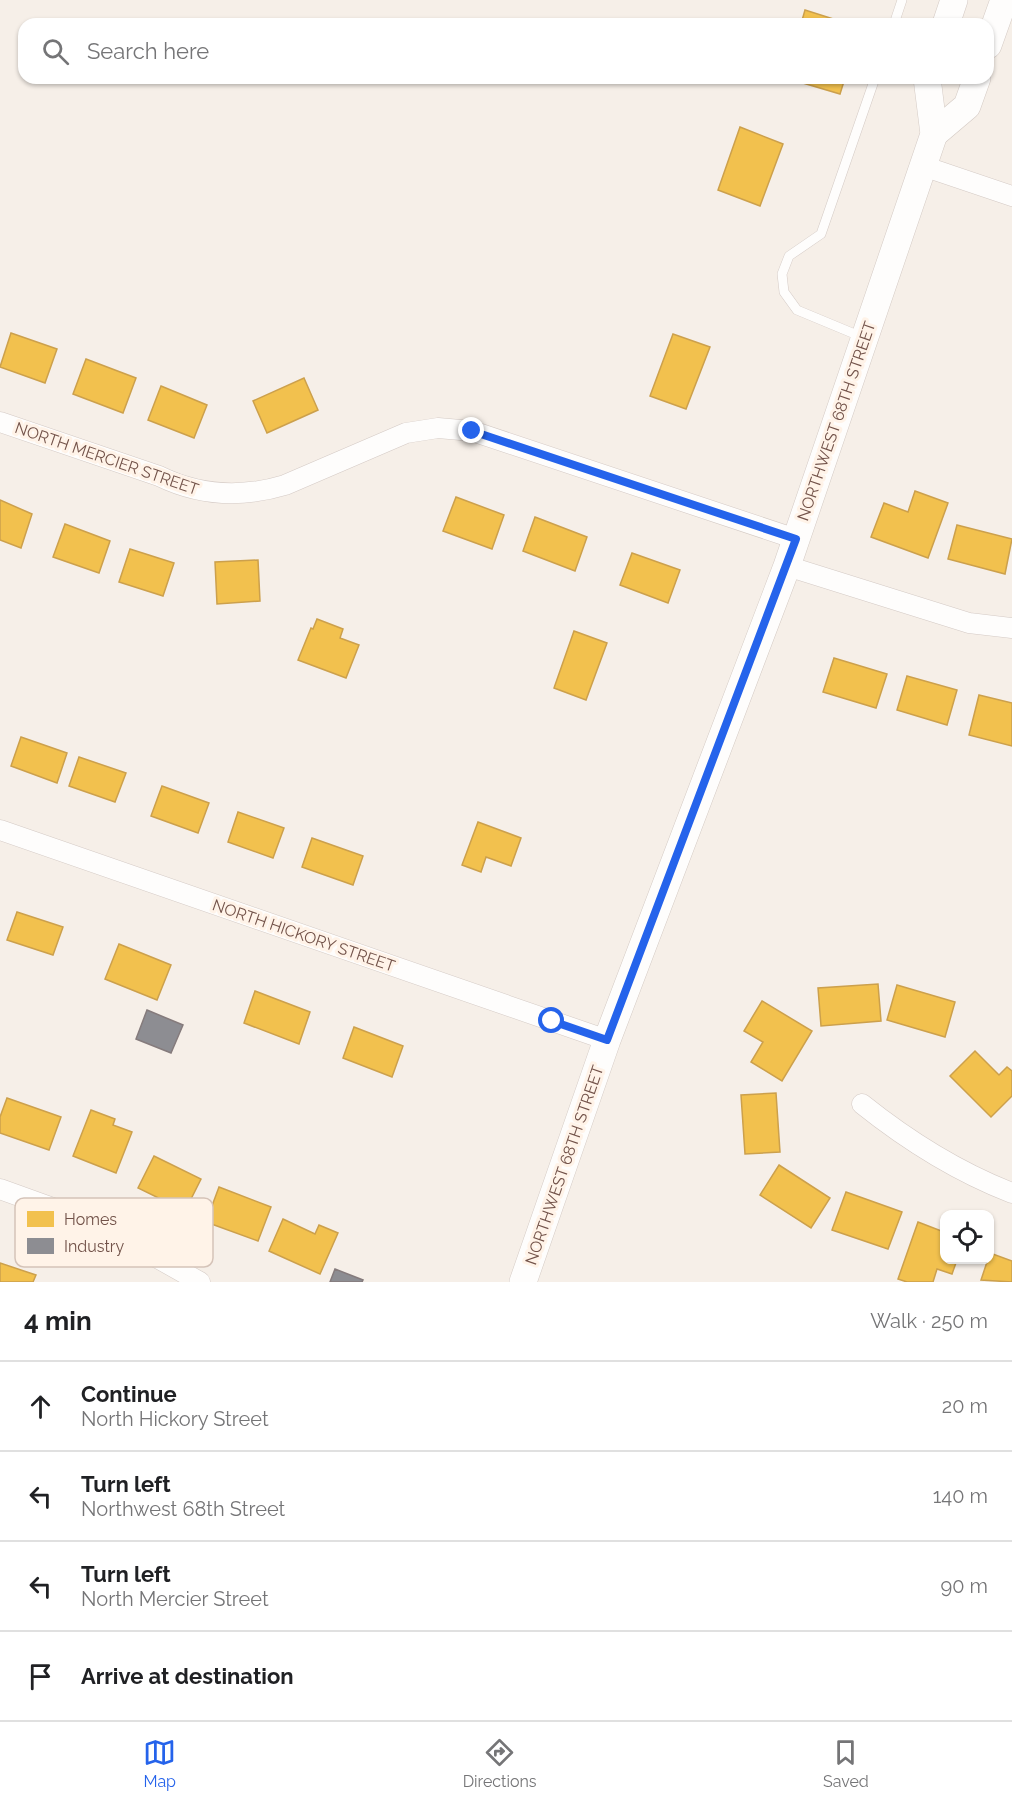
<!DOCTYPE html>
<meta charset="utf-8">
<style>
body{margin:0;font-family:Raleway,sans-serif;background:#f6f6f6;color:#202124}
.controls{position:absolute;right:18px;bottom:18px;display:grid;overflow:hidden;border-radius:12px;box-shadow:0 2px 4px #0004}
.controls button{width:54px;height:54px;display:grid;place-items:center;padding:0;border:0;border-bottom:2px solid #e0e0e0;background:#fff;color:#202124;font:30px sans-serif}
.stop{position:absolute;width:18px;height:18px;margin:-14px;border:4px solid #2563eb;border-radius:50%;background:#fff}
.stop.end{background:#2563eb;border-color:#fff;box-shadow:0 2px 6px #0008}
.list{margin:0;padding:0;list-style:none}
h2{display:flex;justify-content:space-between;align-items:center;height:78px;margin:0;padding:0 24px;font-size:26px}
h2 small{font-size:20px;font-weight:400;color:#757577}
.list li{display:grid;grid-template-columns:39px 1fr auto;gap:18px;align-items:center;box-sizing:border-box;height:90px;padding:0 24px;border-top:2px solid #e0e0e0}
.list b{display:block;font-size:22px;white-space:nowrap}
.list p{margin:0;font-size:20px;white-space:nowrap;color:#757577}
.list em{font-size:20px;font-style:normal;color:#757577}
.icon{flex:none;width:33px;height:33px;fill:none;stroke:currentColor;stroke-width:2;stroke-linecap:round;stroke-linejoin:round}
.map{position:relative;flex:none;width:1012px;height:1282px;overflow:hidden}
.search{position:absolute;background:#fff;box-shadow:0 2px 4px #0004;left:18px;right:18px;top:18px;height:66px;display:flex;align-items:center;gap:15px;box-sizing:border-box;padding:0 21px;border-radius:18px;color:#757577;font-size:22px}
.sheet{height:438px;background:#fff}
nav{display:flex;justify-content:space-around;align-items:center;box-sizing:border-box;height:84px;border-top:2px solid #e0e0e0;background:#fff;font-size:16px;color:#757577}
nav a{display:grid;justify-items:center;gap:3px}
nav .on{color:#2563eb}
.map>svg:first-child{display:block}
</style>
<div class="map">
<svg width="1012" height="1282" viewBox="0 0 1012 1282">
<rect width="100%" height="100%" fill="#f6efe8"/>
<!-- homes -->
<g fill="#f2c14e" stroke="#cca04c" stroke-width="1.5">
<path d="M805 10 843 22V24H801Z"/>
<path d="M786 78H845L840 94Z"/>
<path d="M740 127 783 144 760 206 718 190Z"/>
<path d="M11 333 57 349 45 383 0 367Z"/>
<path d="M673 334 710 347 686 409 650 396Z"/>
<path d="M86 359 136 378 123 413 73 394Z"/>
<path d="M304 378 318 410 267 433 253 401Z"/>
<path d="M161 386 207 405 194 438 148 420Z"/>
<path d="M915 491 948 503 928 558 871 537 884 503 908 512Z"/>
<path d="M456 497 504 515 492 549 443 531Z"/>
<path d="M0 500 32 514 21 548 0 540Z"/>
<path d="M535 517 587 537 575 571 523 551Z"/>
<path d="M65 524 110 541 99 573 53 557Z"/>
<path d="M957 525 1012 539 1005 574 948 559Z"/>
<path d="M130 549 174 563 163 596 119 582Z"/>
<path d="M632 553 680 570 668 603 620 585Z"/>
<path d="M258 560 260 601 217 604 215 562Z"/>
<path d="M317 619 343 629 340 638 359 645 346 678 298 660 311 628 313 629Z"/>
<path d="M574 631 607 643 586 700 554 688Z"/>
<path d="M834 658 887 674 876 708 823 692Z"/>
<path d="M907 676 957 690 947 725 897 710Z"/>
<path d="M979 695 1012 703V746L969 735Z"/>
<path d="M21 737 67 753 57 783 11 766Z"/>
<path d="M79 757 126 773 115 802 69 786Z"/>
<path d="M162 786 209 803 198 833 151 816Z"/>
<path d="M238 812 284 828 273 858 228 842Z"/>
<path d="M478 822 521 838 511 866 486 857 481 872 462 865Z"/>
<path d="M312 838 363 856 353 885 302 867Z"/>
<path d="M17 912 63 927 53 955 7 940Z"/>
<path d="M119 944 171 965 157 1000 105 979Z"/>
<path d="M878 984 881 1021 821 1026 818 988Z"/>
<path d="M897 985 955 1002 945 1037 887 1020Z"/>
<path d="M255 991 310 1012 299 1044 244 1023Z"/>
<path d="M762 1001 812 1031 782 1081 751 1062 763 1042 744 1031Z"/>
<path d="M354 1027 403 1046 392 1077 343 1058Z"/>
<path d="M975 1051 999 1075 1007 1067 1012 1071V1096L991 1117 950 1076Z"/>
<path d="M776 1093 780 1152 745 1154 741 1095Z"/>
<path d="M7 1098 61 1117 49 1150 0 1133V1117Z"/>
<path d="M91 1110 115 1119 113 1125 132 1132 116 1173 73 1156Z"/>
<path d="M154 1156 201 1179 185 1211 138 1188Z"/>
<path d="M779 1165 830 1198 811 1228 760 1195Z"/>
<path d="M219 1187 271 1207 258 1241 206 1222Z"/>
<path d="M846 1192 902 1212 888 1249 832 1230Z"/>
<path d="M283 1219 315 1234 319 1225 338 1233 320 1274 269 1251Z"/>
<path d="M918 1222 944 1232V1260H957L952 1274 937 1269 933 1282H907L898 1279Z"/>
<path d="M990 1253 1012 1261V1282L981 1280Z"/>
<path d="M0 1263 36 1275 33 1282H0Z"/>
</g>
<!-- industry -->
<g fill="#8d8d92" stroke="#857b7c" stroke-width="1.5">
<path d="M147 1010 183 1025 171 1053 136 1039Z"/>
<path d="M335 1269 363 1280 362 1282H330Z"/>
</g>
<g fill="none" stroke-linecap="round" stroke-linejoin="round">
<defs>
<g id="lane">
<path d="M894 24 902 0"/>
<path d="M862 337 797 310 784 292 782 274 789 256 821 234 875 78"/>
</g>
<g id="street">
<path d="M923 166 1012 196"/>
<path d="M0 422 159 476C200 496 242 498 285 485L406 433 438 428 472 431 796 539"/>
<path d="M787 566 969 623 1012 628"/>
<path d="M0 830 607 1040"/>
<path d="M862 1104C907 1140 958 1172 1012 1193"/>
<path d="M0 1189 97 1224 200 1282"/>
</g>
<g id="secondary">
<path d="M946 24 954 0"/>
<path d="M988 45 1004 0"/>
<path d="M934 134 967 106 977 78"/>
<path d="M523 1282 607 1040 787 566 934 134 927 78"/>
</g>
</defs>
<!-- lane casing -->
<use href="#lane" stroke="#d4cac5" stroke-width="10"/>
<!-- street casing -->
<use href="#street" stroke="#d4cac5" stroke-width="21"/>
<!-- secondary casing -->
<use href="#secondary" stroke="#d4cac4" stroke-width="28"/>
<!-- lane -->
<use href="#lane" stroke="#fefdfc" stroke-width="9"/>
<!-- street -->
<use href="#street" stroke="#fefdfc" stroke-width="20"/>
<!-- secondary -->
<use href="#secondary" stroke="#fefdfc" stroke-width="27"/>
</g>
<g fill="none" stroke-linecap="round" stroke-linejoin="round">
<!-- route -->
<path stroke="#2563eb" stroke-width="8" d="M472 431 796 539 607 1040 552 1021"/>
</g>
<g text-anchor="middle" stroke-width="6" stroke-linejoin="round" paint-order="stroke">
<!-- street labels -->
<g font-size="16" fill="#725249" stroke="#fff3e8">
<text transform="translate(836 421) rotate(-71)" y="6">NORTHWEST 68TH STREET</text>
<text transform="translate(107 458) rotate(19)" y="6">NORTH MERCIER STREET</text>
<text transform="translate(304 935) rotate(19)" y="6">NORTH HICKORY STREET</text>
<text transform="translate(564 1165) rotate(-71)" y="6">NORTHWEST 68TH STREET</text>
</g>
</g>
<!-- legend -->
<rect x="15" y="1198" width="198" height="69" rx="9" fill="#fff3e8" stroke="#d5c3b8" stroke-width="1.5"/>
<rect x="27" y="1211" width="27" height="16" fill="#f2c14e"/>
<rect x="27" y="1238" width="27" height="16" fill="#8d8d92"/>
<g font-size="16" fill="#725249">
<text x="64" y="1225">Homes</text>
<text x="64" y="1252">Industry</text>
</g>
</svg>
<div class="controls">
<button><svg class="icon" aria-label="locate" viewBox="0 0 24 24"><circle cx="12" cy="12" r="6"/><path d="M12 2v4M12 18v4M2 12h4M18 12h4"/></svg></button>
</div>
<div class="stop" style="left:552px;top:1021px"></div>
<div class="stop end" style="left:472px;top:431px"></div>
<div class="search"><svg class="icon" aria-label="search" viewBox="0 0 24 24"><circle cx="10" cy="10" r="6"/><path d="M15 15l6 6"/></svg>Search here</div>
</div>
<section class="sheet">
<h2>4 min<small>Walk · 250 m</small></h2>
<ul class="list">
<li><svg class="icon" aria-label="ahead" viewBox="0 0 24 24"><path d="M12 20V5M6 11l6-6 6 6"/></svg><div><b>Continue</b><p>North Hickory Street</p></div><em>20 m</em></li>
<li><svg class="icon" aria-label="left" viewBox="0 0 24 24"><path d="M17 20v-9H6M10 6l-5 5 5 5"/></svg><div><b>Turn left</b><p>Northwest 68th Street</p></div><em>140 m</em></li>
<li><svg class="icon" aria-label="left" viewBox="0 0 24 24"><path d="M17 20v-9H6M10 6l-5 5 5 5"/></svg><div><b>Turn left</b><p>North Mercier Street</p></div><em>90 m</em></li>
<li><svg class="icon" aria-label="arrive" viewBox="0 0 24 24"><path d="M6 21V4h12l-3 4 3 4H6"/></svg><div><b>Arrive at destination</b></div></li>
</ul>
</section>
<nav>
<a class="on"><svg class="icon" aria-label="map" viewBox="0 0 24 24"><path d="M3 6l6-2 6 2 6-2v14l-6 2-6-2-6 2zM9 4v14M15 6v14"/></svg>Map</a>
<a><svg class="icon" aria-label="directions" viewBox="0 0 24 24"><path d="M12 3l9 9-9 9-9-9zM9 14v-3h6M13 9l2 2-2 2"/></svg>Directions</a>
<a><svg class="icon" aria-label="saved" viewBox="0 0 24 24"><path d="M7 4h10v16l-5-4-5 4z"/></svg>Saved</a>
</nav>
